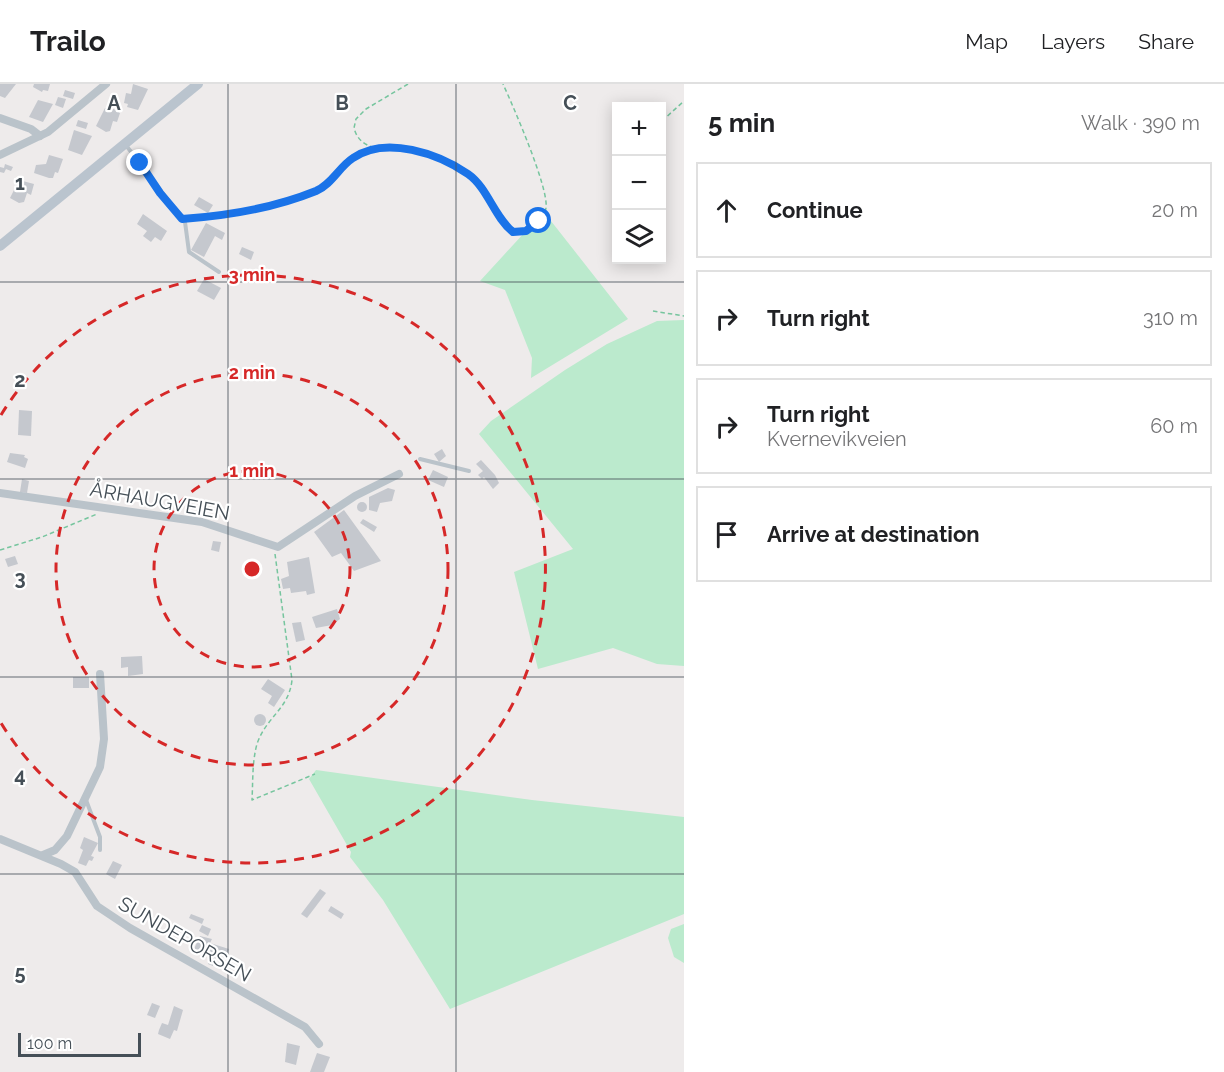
<!DOCTYPE html>
<meta charset="utf-8">
<style>
body{margin:0;font-family:Raleway,sans-serif;background:#f2f2f2;color:#202124}
.controls{position:absolute;right:18px;top:18px;display:grid;overflow:hidden;border-radius:0px;box-shadow:0 3px 15px #0003}
.controls button{width:54px;height:54px;display:grid;place-items:center;padding:0;border:0;border-bottom:2px solid #e0e0e0;background:#fff;color:#202124;font:30px sans-serif}
.scale{position:absolute;left:18px;bottom:15px;width:123px;box-sizing:border-box;padding-left:6px;border:3px solid #454f57;border-top:0;font-size:16px;line-height:21px;white-space:nowrap;color:#454f57;-webkit-text-stroke:4px #fff;paint-order:stroke}
.stop{position:absolute;width:18px;height:18px;margin:-14px;border:4px solid #1a73e8;border-radius:50%;background:#fff}
.stop.end{background:#1a73e8;border-color:#fff;box-shadow:0 2px 6px #0008}
.list{margin:0;padding:0;list-style:none}
h2{display:flex;justify-content:space-between;align-items:center;height:78px;margin:0;padding:0 24px;font-size:26px}
h2 small{font-size:20px;font-weight:400;color:#757577}
.list li{display:grid;grid-template-columns:39px 1fr auto;gap:18px;align-items:center;box-sizing:border-box;height:96px;margin:0 12px 12px;padding:0 12px;border:2px solid #e0e0e0;border-radius:0px}
.list b{display:block;font-size:22px;white-space:nowrap}
.list p{margin:0;font-size:20px;white-space:nowrap;color:#757577}
.list em{font-size:20px;font-style:normal;color:#757577}
.icon{flex:none;width:33px;height:33px;fill:none;stroke:currentColor;stroke-width:2;stroke-linecap:round;stroke-linejoin:round}
.map{position:relative;flex:none;width:684px;height:988px;overflow:hidden}
header{display:flex;align-items:center;gap:36px;box-sizing:border-box;height:84px;padding:0 30px;background:#fff;border-bottom:2px solid #e0e0e0}
header strong{font-size:28px}
nav{display:flex;gap:33px;margin-inline-start:auto;font-size:21px}
main{display:flex}
aside{flex:1;background:#fff}
.map>svg:first-child{display:block}
</style>
<header>
<strong>Trailo</strong>
<nav><a>Map</a><a>Layers</a><a>Share</a></nav>
</header>
<main>
<div class="map">
<svg width="684" height="988" viewBox="0 0 684 988">
<rect width="100%" height="100%" fill="#eeebeb"/>
<!-- green -->
<g fill="#bbeacd">
<path d="M551 137 628 235 531 294 532 274 505 206 480 197 525 148Z"/>
<path d="M684 236V582L657 580 613 564 538 585 514 488 573 465 479 350 491 337 565 286 607 260 657 237Z"/>
<path d="M316 686 532 716 684 733V830L450 925 383 816 350 773 351 768 309 695Z"/>
<path d="M684 840V879L674 873 668 854 671 845Z"/>
</g>
<!-- building -->
<g fill="#c5c8ce">
<path d="M0 0H16L5 14 0 12Z"/>
<path d="M34 0H50L48 7 43 6 42 8 33 3Z"/>
<path d="M133 0 148 5 138 26 127 23 128 20 124 19 126 9 131 10Z"/>
<path d="M65 6 75 9 73 15 63 12Z"/>
<path d="M58 13 66 15 63 24 55 21Z"/>
<path d="M38 16 53 20 43 38 29 33Z"/>
<path d="M105 24 112 26V24L120 29 117 38 113 37 110 47 106 48 96 42Z"/>
<path d="M78 36 88 39 86 45 76 42Z"/>
<path d="M74 46 92 52 82 71 68 66Z"/>
<path d="M49 71 63 75 58 89 55 88 53 94H49L34 89 36 81 46 80Z"/>
<path d="M5 80 13 83 11 87 6 85 4 89 0 88V83L4 84Z"/>
<path d="M19 96 34 100 31 111 27 109 24 118 19 119 10 114Z"/>
<path d="M199 113 213 121 208 129 194 121Z"/>
<path d="M143 130 167 147 161 157 155 153 151 158 143 152 147 147 137 140Z"/>
<path d="M206 139 225 149 222 156 215 152 204 173 191 166Z"/>
<path d="M242 163 254 168 251 176 239 170Z"/>
<path d="M204 195 221 204 214 216 197 207Z"/>
<path d="M19 326 32 327 31 352 18 351Z"/>
<path d="M442 365 446 372 439 378 434 370Z"/>
<path d="M10 369 25 371 24 373 28 375 25 384 7 378Z"/>
<path d="M481 376 495 391 499 399 493 405 484 393 482 395 478 391 483 387 476 380Z"/>
<path d="M433 386 448 393 444 403 428 396Z"/>
<path d="M22 395 29 397 27 409 20 408Z"/>
<path d="M388 404 395 406 392 417 380 419 377 428 369 426V413Z"/>
<circle cx="362" cy="423" r="5"/>
<path d="M344 426 381 477 354 487 341 469 332 473 314 448Z"/>
<path d="M363 435 377 443 374 448 360 439Z"/>
<path d="M213 457 221 458 219 468 211 466Z"/>
<path d="M15 472 18 480 8 483 5 475Z"/>
<path d="M309 473 315 509 307 511 306 507 291 509 290 504 283 505 281 495 289 492 287 478Z"/>
<path d="M337 525 340 535 332 541 316 544 312 533Z"/>
<path d="M301 538 305 556 296 558 292 539Z"/>
<path d="M142 572 143 590 128 592V583L121 584V573Z"/>
<rect x="73" y="593" width="16" height="11"/>
<path d="M268 595 285 606 274 623 268 619 272 612 261 605Z"/>
<circle cx="260" cy="636" r="6"/>
<path d="M84 753 98 759 91 772 94 773 92 777 89 776 86 782 78 779 83 766 80 764Z"/>
<path d="M113 777 122 781 115 795 106 790Z"/>
<path d="M320 805 326 809 307 834 301 830Z"/>
<path d="M331 822 344 830 341 835 328 827Z"/>
<path d="M191 830 204 835 202 840 189 834Z"/>
<path d="M202 841 211 845 208 852 199 847Z"/>
<path d="M200 852 212 855 210 859 229 865 226 873 218 871 213 882 208 880 213 869 194 865Z"/>
<path d="M152 919 160 922 155 934 147 931Z"/>
<path d="M174 922 183 926 177 947 174 946 170 955 158 950 159 946 162 939 168 941Z"/>
<path d="M287 959 300 962 296 981 285 978Z"/>
<path d="M317 969 330 973 324 988H310Z"/>
</g>
<g fill="none" stroke-linecap="round" stroke-linejoin="round">
<!-- path -->
<g stroke="#76c59e" stroke-width="1.5" stroke-dasharray="4.5 3" stroke-linecap="butt">
<path d="M408 0 366 25 356 35 354 44C363 79 413 57 443 75 451 80 463 86 470 92 485 105 500 148 521 149 531 145 544 136 546 124 549 104 513 22 503 0"/>
<path d="M662 37 684 17"/>
<path d="M189 134H216L314 107 330 98 354 73 372 65"/>
<path d="M653 227 684 232"/>
<path d="M0 466 42 453 97 430"/>
<path d="M275 470 292 596C289 625 266 633 257 660 252 678 253 698 252 716L315 690"/>
</g>
<!-- lane -->
<g stroke="#bac3ca" stroke-width="4">
<path d="M125 60 185 138 189 168 219 188"/>
<path d="M420 375 469 387"/>
<path d="M86 716 100 753V766"/>
</g>
<!-- street -->
<g stroke="#bac3ca" stroke-width="8">
<path d="M0 34 31 45 40 52"/>
<path d="M0 71 48 48 106 0"/>
<path d="M0 409 202 438 278 463 355 412 399 390"/>
<path d="M0 755 61 780 75 788 97 822 130 844 305 943 319 960"/>
<path d="M43 771 55 766 67 752 100 683 104 655 100 590"/>
</g>
<!-- secondary -->
<path stroke="#bac4ce" stroke-width="10" d="M0 162 198 0"/>
</g>
<g fill="none" stroke-linecap="round" stroke-linejoin="round">
<!-- route -->
<path stroke="#1a73e8" stroke-width="8" d="M140 79 160 109 182 135C226 132 274 124 316 107 332 100 339 83 353 74 386 51 439 70 468 90 488 104 494 133 513 148L526 147 539 137"/>
</g>
<!-- grid -->
<path fill="none" stroke="#454f57" stroke-width="1.5" stroke-opacity="0.55" d="M228 0V988M456 0V988M0 198H684M0 395H684M0 593H684M0 790H684"/>
<!-- distance rings -->
<g fill="none" stroke="#d62828" stroke-width="3" stroke-dasharray="10 8">
<circle cx="252" cy="485" r="98"/>
<circle cx="252" cy="485" r="196"/>
<path d="M1 331A294 294 0 1 1 1 639"/>
</g>
<g text-anchor="middle" stroke-width="4.5" stroke-linejoin="round" paint-order="stroke">
<!-- street labels -->
<g font-size="20" fill="#454f57" stroke="#fff">
<text transform="translate(160 417) rotate(10)" y="7">ÅRHAUGVEIEN</text>
<text transform="translate(185 855) rotate(30)" y="7">SUNDEPORSEN</text>
</g>
</g>
<g font-size="20" text-anchor="middle" font-weight="bold" fill="#454f57" stroke="#fff" stroke-width="4.5" stroke-linejoin="round" paint-order="stroke">
<text x="114" y="26">A</text>
<text x="342" y="26">B</text>
<text x="570" y="26">C</text>
<text x="20" y="106">1</text>
<text x="20" y="303">2</text>
<text x="20" y="501">3</text>
<text x="20" y="698">4</text>
<text x="20" y="896">5</text>
</g>
<circle cx="252" cy="485" r="9" fill="#d62828" stroke="#fff" stroke-width="3"/>
<g font-size="18" text-anchor="middle" font-weight="bold" fill="#d62828" stroke="#fff" stroke-width="4.5" stroke-linejoin="round" paint-order="stroke">
<text x="252" y="197">3 min</text>
<text x="252" y="295">2 min</text>
<text x="252" y="393">1 min</text>
</g>
</svg>
<div class="controls">
<button>+</button>
<button>−</button>
<button><svg class="icon" aria-label="layers" viewBox="0 0 24 24"><path d="M12 4l9 5-9 5-9-5zM3 14l9 5 9-5"/></svg></button>
</div>
<div class="scale">100 m</div>
<div class="stop" style="left:539px;top:137px"></div>
<div class="stop end" style="left:140px;top:79px"></div>
</div>
<aside>
<h2>5 min<small>Walk · 390 m</small></h2>
<ul class="list">
<li><svg class="icon" aria-label="ahead" viewBox="0 0 24 24"><path d="M12 20V5M6 11l6-6 6 6"/></svg><div><b>Continue</b></div><em>20 m</em></li>
<li><svg class="icon" aria-label="right" viewBox="0 0 24 24"><path d="M7 20v-9h11M14 6l5 5-5 5"/></svg><div><b>Turn right</b></div><em>310 m</em></li>
<li><svg class="icon" aria-label="right" viewBox="0 0 24 24"><path d="M7 20v-9h11M14 6l5 5-5 5"/></svg><div><b>Turn right</b><p>Kvernevikveien</p></div><em>60 m</em></li>
<li><svg class="icon" aria-label="arrive" viewBox="0 0 24 24"><path d="M6 21V4h12l-3 4 3 4H6"/></svg><div><b>Arrive at destination</b></div></li>
</ul>
</aside>
</main>
